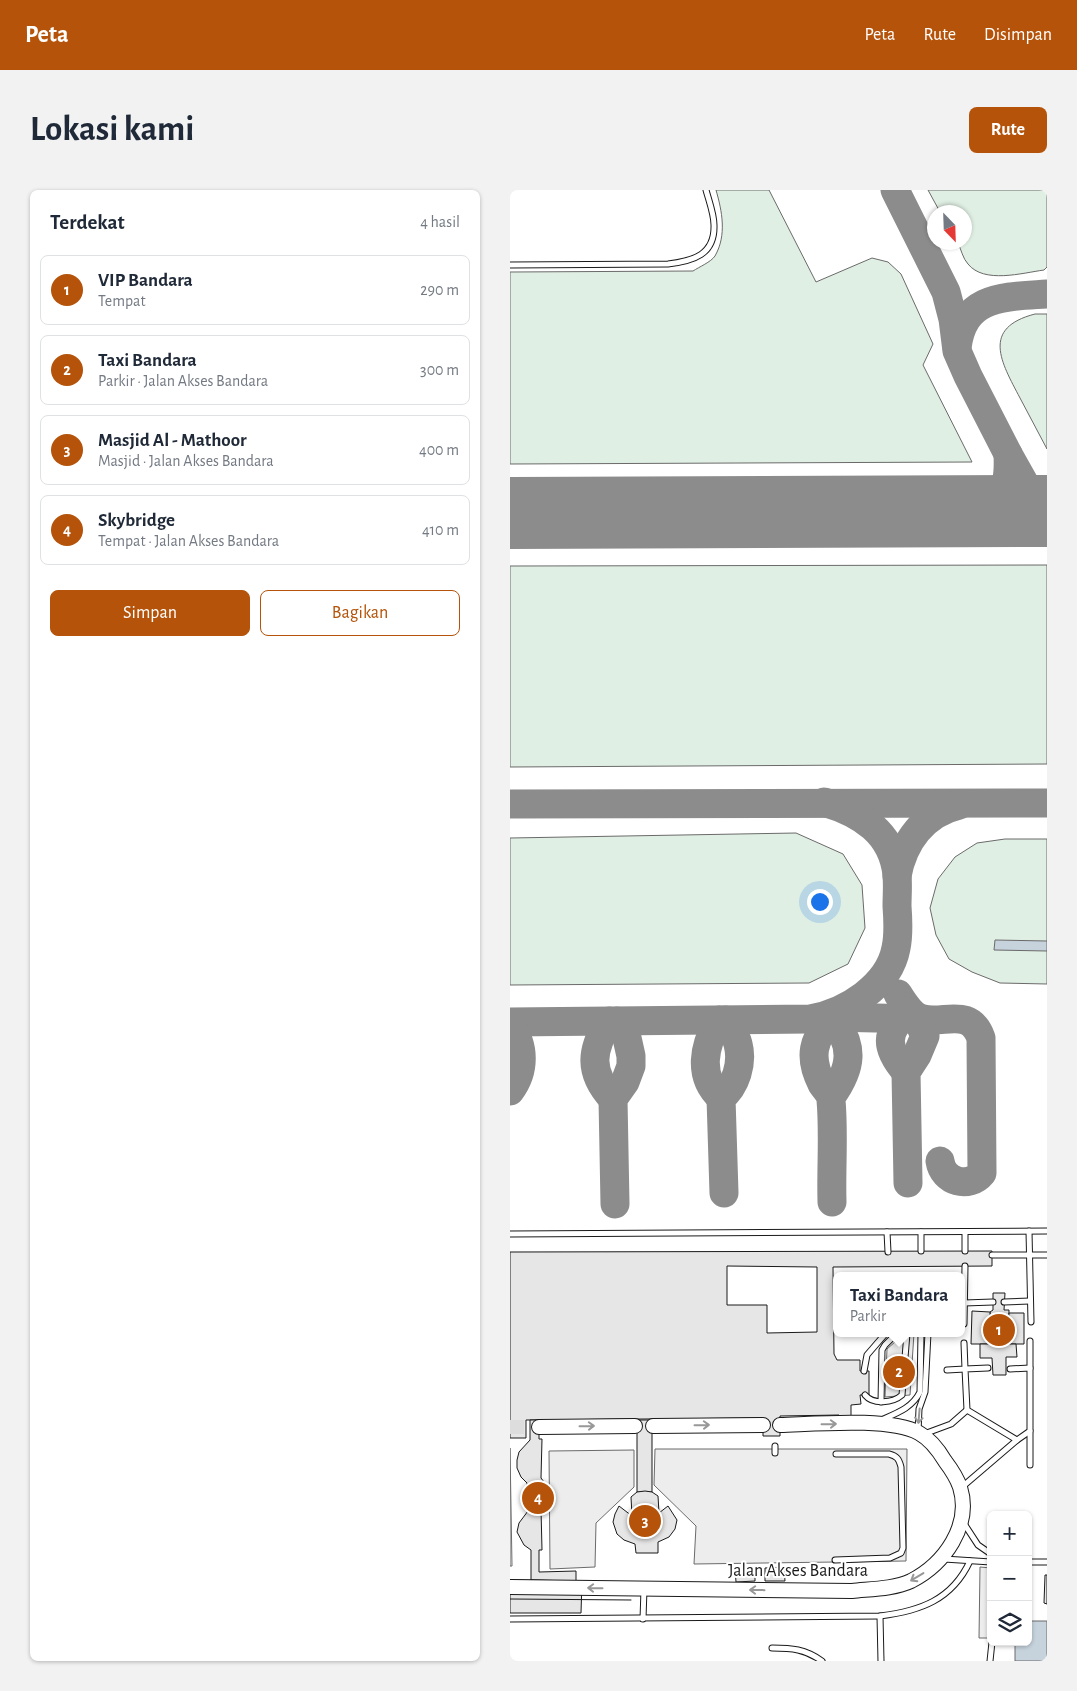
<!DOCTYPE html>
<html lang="id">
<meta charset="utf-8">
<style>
body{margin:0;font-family:"Alegreya Sans",sans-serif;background:#f2f2f3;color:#1f2937}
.controls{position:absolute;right:15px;bottom:15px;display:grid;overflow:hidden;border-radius:8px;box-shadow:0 1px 4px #0004}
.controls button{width:45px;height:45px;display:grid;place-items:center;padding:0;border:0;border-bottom:1px solid #e0e1e3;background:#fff;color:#1f2937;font:25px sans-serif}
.compass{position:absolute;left:417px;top:15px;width:45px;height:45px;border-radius:50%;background:#fff;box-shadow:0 1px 4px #0004;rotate:157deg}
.you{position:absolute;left:309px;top:711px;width:18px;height:18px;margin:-12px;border:4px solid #fff;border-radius:50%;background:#1a73e8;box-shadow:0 0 0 8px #1a73e833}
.badge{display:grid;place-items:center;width:32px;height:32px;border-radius:50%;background:#b45309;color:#fff;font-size:16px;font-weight:700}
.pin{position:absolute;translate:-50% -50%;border:2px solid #fff;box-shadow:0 1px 5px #0006}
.popup{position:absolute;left:323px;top:1082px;width:132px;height:65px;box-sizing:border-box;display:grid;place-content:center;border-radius:8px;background:#fff;filter:drop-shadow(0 1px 4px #0005);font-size:16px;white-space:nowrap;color:#747a83}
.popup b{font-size:19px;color:#1f2937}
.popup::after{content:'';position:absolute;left:50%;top:100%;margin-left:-10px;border:10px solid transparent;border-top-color:#fff}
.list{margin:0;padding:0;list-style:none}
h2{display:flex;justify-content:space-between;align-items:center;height:65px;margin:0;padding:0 20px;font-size:21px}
h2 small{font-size:16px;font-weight:400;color:#747a83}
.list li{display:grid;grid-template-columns:32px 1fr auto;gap:15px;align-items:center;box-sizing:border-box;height:70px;margin:0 10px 10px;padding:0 10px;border:1px solid #e0e1e3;border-radius:8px}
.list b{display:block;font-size:19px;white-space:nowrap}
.list p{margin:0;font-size:16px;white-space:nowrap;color:#747a83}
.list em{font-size:16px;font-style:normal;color:#747a83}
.actions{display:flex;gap:10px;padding:15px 20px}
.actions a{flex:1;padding:11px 0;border:1px solid #b45309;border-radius:8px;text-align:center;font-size:18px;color:#b45309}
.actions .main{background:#b45309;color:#fff}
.icon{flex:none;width:28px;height:28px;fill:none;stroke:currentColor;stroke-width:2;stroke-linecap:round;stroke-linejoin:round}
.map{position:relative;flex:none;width:537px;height:1471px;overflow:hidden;border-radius:8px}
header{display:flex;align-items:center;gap:30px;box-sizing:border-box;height:70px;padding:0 25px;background:#b45309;color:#fff}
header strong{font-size:24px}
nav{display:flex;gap:28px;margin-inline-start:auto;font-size:18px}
.intro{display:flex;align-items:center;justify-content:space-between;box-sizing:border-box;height:120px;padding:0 30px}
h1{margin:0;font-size:35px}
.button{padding:12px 22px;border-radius:8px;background:#b45309;color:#fff;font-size:18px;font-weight:700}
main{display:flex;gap:30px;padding:0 30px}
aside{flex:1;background:#fff;border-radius:8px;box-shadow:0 1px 4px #0004}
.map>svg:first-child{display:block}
</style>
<header>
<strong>Peta</strong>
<nav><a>Peta</a><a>Rute</a><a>Disimpan</a></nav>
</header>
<div class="intro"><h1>Lokasi kami</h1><a class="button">Rute</a></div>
<main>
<aside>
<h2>Terdekat<small>4 hasil</small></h2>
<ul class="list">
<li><span class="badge">1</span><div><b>VIP Bandara</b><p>Tempat</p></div><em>290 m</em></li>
<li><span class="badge">2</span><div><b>Taxi Bandara</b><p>Parkir · Jalan Akses Bandara</p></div><em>300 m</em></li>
<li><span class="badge">3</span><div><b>Masjid Al - Mathoor</b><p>Masjid · Jalan Akses Bandara</p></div><em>400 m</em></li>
<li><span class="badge">4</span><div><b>Skybridge</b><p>Tempat · Jalan Akses Bandara</p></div><em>410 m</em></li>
</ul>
<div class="actions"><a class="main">Simpan</a><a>Bagikan</a></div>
</aside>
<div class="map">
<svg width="537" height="1471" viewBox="0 0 537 1471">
<rect width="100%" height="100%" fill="#fff"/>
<!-- green -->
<g fill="#e0efe3" stroke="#6a6a6a">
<path d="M206 0H259L306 92 362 68 378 72 391 84 423 154 413 175 462 272 0 274V82L183 81C189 77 201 72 205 66 217 45 212 21 206 0Z"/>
<path d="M418 0H537V77L534 80C512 83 474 94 458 74 453 69 451 59 448 53L454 52V22H430Z"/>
<path d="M525 124H537V259C528 242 519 225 510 208 491 172 471 138 525 124Z"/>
<path d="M537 375V574L0 577V376Z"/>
<path d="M286 643 333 664 352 695 355 738 338 774 299 793 0 795V648Z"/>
<path d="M495 649H537V794L490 793 462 782 439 769 426 745 420 718 428 689 445 667 467 653Z"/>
</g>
<!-- parking -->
<g fill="#ededed" stroke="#6a6a6a">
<path d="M395 1143H404L400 1205 375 1207 377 1159Z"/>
<path d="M0 1258 2 1376H0Z"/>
<path d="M145 1259H397L396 1371 184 1374 186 1336 144 1295Z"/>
<path d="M124 1260V1297L86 1333 85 1377 40 1379 39 1261Z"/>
<path d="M470 1377 481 1378V1448H469Z"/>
</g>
<!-- water -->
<g fill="#c6d2dc" stroke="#6a6a6a">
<path d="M485 750 537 751V761L484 760Z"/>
<path d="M518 1431H537V1471H505V1452H518Z"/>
</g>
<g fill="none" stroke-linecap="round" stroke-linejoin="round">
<!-- taxiway -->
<g stroke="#8c8c8c" stroke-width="29">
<path d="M385 0 436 102 443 129 447 161 458 186 498 264 516 296 529 309 537 314"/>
<path d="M447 158C453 105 494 107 537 104"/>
<path d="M450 321C489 313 500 308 498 264"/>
<path d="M0 614 537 613"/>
<path d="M387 686C393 652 414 623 449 615"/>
<path d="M388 804C393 812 403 827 413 829 435 834 460 817 471 848L472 983C459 999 433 992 430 971"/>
<path d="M395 817 411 837 415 846 407 865 396 882 398 993"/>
<path d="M319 827 412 829"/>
<path d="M209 830C194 855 187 886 211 908"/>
<path d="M99 831C81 860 78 882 103 909"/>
<path d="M0 832 300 829C336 823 379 796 386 758 389 744 388 729 387 716 387 706 388 695 387 685 383 643 351 623 314 612"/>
<path d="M0 836C15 856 15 881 0 901"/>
<path d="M396 882C375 858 375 843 397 821"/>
<path d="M321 907C342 878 345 856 322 827 303 849 298 867 312 894 315 899 321 904 321 910 324 944 321 978 322 1012"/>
<path d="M214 1003 211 908C226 896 233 873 228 854 226 845 220 838 215 830"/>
<path d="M105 1014 103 909 115 892 121 876V866L117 848 107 831"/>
</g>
<!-- runway -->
<path stroke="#8c8c8c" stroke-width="72" d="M0 323 537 321"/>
</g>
<!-- building -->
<g fill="#e6e6e6" stroke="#1a1a1a" fill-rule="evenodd">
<path d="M482 1061V1076L323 1077 324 1164 327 1170H350V1181H359V1205H350L351 1214 341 1215V1228H329V1225L270 1226V1246H253V1228L16 1230V1248H0V1062ZM217 1076 307 1077V1142L257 1143V1115H217Z"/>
<path d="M483 1103H495L494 1120H499L498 1154H480V1122L483 1120Z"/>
<path d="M462 1121 480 1122V1154H461Z"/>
<path d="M499 1123H514V1154H498Z"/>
<path d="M470 1154H506L507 1167H496V1185H483L482 1168H470Z"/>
<path d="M20 1230H29V1249H32L31 1288 37 1296 39 1305 37 1312 31 1318 32 1360H29V1382L66 1381V1391L21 1390V1360L14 1355 7 1342 9 1333 18 1321 17 1293 11 1287 7 1278V1270L9 1262 20 1250Z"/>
<path d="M123 1230H146L142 1239V1302H127V1240Z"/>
<path d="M135 1301 142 1302 148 1306 149 1323 158 1316 167 1330 165 1339 159 1347 148 1352V1363H126L125 1354 114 1350 107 1344 103 1332 105 1324 109 1316 122 1326 121 1307 127 1302Z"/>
<path d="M274 1377 275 1391H255V1378Z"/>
<path d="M225 1378H245V1391L226 1392Z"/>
<path d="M535 1385H537V1414L534 1413Z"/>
<path d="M0 1390 72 1391 71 1423H0Z"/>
</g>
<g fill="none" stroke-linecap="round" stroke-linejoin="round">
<!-- secondary-tunnel -->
<path stroke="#ddd" stroke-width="14" stroke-dasharray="14 7" stroke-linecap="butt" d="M0 1237H16"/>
<defs>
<g id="lane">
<path d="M0 75 158 74C183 71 205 65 204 35 204 24 199 11 196 0"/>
<path d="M519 1041 521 1132"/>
<path d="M377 1042 378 1062"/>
<path d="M411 1042V1061"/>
<path d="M455 1042V1061"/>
<path d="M0 1044 537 1041"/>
<path d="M482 1065H537"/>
<path d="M494 1112 520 1111"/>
<path d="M454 1113 483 1112"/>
<path d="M454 1134 455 1076"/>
<path d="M520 1178V1151"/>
<path d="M500 1179 520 1178V1241L507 1250"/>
<path d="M437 1180 455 1179 454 1153"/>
<path d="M354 1181 357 1165 376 1143"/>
<path d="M355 1205C363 1215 383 1213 392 1205L397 1143"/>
<path d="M371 1212 372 1160 375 1155 387 1143"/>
<path d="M371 1230C387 1223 402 1218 410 1202L411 1143"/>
<path d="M520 1241V1275"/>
<path d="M408 1242 409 1219 415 1202 418 1143"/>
<path d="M414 1244 441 1234 457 1220"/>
<path d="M265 1263V1256"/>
<path d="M452 1297 507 1250 457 1220 455 1179 478 1178"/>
<path d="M453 1332 468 1355 481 1364"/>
<path d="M434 1369 481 1372"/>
<path d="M325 1370 380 1368 391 1363 393 1358 391 1277C389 1269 387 1266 379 1264H326"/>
<path d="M518 1372H537"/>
<path d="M481 1390V1413"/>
<path d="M370 1426 371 1471"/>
<path d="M0 1429 370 1426C410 1421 442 1410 460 1371"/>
<path d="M133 1429 134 1399"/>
<path d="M262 1458C282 1458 295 1459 312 1471"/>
<path d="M480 1471 482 1452"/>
</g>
<g id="secondary">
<path d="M143 1236 253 1235"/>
<path d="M29 1237 125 1236"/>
<path d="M0 1397 342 1401C360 1399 384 1399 401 1391 434 1374 462 1336 450 1297 447 1288 441 1279 435 1271 429 1261 420 1249 409 1243 380 1227 304 1234 270 1235"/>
</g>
</defs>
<!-- lane casing -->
<use href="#lane" stroke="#1a1a1a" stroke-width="7"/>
<!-- secondary casing -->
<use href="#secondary" stroke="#1a1a1a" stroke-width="16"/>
<!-- lane -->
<use href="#lane" stroke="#fff" stroke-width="5"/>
<!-- secondary -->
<use href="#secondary" stroke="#fff" stroke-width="14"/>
<!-- tram -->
<path stroke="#1a1a1a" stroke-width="1" d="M0 1409 121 1410"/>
</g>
<!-- one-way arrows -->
<defs><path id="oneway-shaft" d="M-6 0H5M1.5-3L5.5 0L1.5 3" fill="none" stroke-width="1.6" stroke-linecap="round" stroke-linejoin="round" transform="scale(1.25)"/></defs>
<g stroke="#989898">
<use href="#oneway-shaft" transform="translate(409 1226) rotate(95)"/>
<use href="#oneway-shaft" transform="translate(319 1234) rotate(-1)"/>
<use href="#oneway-shaft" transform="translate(192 1235) rotate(-1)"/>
<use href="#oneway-shaft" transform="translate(77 1236) rotate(-1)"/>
<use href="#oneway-shaft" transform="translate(407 1387) rotate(149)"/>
<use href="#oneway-shaft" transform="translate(85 1398) rotate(-179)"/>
<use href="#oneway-shaft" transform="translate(247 1400) rotate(-179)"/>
</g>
<g text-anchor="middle" stroke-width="4" stroke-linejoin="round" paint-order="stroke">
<!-- street labels -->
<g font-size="18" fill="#1a1a1a" stroke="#fff">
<text x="288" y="1386">Jalan Akses Bandara</text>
</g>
</g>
</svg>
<div class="controls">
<button>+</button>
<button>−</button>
<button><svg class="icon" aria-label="layers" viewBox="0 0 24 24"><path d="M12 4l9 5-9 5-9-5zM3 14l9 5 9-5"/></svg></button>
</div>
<svg class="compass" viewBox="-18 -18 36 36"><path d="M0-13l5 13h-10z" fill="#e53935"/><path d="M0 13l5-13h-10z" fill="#747a83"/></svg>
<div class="you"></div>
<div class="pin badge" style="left:489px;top:1140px">1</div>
<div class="pin badge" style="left:389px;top:1182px">2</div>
<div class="popup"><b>Taxi Bandara</b>Parkir</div>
<div class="pin badge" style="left:135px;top:1331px">3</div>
<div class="pin badge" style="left:28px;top:1308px">4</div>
</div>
</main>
